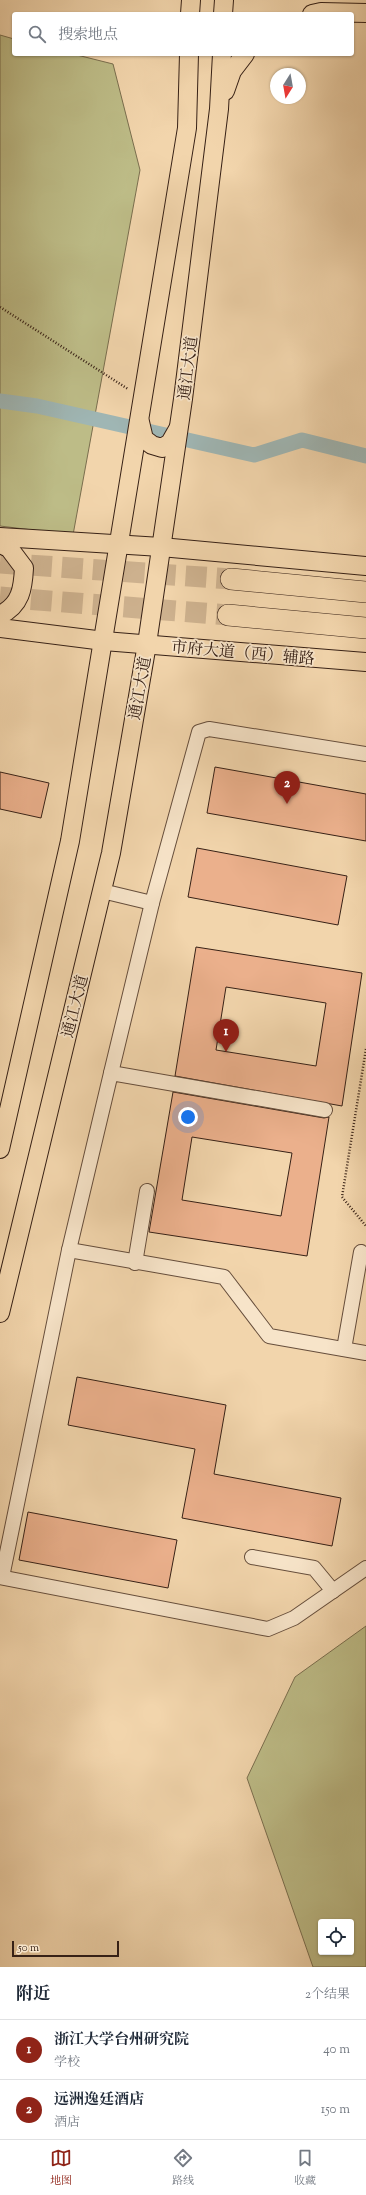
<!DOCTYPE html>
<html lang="zh">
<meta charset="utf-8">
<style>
body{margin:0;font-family:"Sorts Mill Goudy","Noto Serif SC",serif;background:#f6f6f7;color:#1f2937}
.controls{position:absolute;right:12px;bottom:12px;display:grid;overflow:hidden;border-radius:4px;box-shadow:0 1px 3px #0004}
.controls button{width:36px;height:36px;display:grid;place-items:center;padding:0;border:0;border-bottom:1px solid #e0e1e3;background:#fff;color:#1f2937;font:20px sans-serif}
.compass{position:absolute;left:270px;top:68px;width:36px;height:36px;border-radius:50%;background:#fff;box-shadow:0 1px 3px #0004;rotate:191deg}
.scale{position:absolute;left:12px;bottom:10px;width:107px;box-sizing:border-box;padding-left:4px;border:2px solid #372116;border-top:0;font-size:11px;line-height:14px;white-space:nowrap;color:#372116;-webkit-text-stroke:3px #f7e4c9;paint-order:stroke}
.you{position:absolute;left:188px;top:1117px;width:14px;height:14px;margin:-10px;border:3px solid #fff;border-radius:50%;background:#1a73e8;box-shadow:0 0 0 6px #1a73e833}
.badge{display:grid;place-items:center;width:26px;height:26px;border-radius:50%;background:#8f2418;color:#fff;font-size:13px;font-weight:700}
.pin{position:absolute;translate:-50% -33px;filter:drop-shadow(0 1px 2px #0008)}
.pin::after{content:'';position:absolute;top:21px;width:14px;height:12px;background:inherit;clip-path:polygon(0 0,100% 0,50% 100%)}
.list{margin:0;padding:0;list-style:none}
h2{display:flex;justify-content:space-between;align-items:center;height:52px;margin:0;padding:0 16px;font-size:17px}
h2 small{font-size:13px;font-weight:400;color:#747a83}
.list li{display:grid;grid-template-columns:26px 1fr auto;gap:12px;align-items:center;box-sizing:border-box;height:60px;padding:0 16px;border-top:1px solid #e0e1e3}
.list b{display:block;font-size:15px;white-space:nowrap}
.list p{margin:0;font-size:13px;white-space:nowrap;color:#747a83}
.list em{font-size:13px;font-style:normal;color:#747a83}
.icon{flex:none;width:22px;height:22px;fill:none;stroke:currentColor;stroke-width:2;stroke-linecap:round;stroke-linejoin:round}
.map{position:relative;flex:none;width:366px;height:1967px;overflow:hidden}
.search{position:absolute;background:#fff;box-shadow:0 1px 3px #0004;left:12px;right:12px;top:12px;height:44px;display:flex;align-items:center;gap:10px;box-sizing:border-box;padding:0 14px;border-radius:4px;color:#747a83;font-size:15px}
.sheet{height:172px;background:#fff}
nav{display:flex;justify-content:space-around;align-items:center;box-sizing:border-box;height:56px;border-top:1px solid #e0e1e3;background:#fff;font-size:11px;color:#747a83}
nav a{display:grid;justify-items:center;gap:2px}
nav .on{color:#8f2418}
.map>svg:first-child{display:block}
</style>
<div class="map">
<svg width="366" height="1967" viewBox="0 0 366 1967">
<rect width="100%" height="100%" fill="#f2d5ac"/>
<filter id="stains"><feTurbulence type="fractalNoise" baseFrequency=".005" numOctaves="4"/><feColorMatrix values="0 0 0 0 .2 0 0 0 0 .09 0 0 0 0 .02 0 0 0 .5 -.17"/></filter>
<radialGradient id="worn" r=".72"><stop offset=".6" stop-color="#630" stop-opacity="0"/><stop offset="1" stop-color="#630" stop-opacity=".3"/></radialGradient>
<!-- green -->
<g fill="#bdbc87" stroke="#7a6e4e" fill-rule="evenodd">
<path d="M0 35 14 39V54H73L113 64 140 170 73 535 0 526Z"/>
<path d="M366 1626V1967H313L247 1778 295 1677ZM321 1922H351V1952H321Z"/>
</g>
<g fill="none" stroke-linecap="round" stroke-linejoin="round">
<!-- canal -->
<path stroke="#9fb6b4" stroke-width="15" d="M0 401 37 406 254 455 302 440 366 456"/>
</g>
<!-- building -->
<g fill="#ebb08c" stroke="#372116" fill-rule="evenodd">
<path d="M215 767 366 794V841L207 813Z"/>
<path d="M0 772 49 783 41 818 0 809Z"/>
<path d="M197 848 347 876 338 925 188 897Z"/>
<path d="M196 947 362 973 342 1106 175 1076ZM226 987 326 1003 316 1066 216 1050Z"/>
<path d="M173 1092 324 1118 329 1117 307 1256 149 1232ZM192 1137 292 1153 281 1216 182 1200Z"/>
<path d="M77 1377 226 1405 214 1474 341 1498 332 1546 182 1518 195 1449 68 1425Z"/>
<path d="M28 1512 177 1540 168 1588 19 1560Z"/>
</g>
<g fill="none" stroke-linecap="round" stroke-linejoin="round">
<!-- highway-tunnel -->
<g stroke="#cdb18e" stroke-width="21" stroke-dasharray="21 10" stroke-linecap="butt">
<path d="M0 563 231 579"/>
<path d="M0 597 228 615"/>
</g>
<defs>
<g id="minor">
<path d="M102 891 152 903"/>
<path d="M111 1073 152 903 199 732 209 729 366 754"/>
<path d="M69 1250 224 1277 269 1336 366 1353"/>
<path d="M135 1263 147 1191"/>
<path d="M344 1349 361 1252"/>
<path d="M252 1557 314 1568 333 1591"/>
<path d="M0 1577 268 1629 294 1618 366 1568"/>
<path d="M2 1577 69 1250 111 1073 325 1110"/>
</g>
<g id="major">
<path d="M190 14 191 0"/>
<path d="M223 14 224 0"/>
<path d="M312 14 321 12 366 13"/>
<path d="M225 91 232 71 245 54"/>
<path d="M140 422 144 439 152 445 162 448 170 443 178 429"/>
<path d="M0 537 161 547 366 566"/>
<path d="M0 544 9 548 24 568C23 588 21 605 0 615"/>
<path d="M0 628 104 641 366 662"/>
<path d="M0 1149 70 841 187 128 189 54"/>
<path d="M0 1313 111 853 147 644 183 399 219 109 222 54"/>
</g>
<g id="highway">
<path d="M231 579 366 592"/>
<path d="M228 615 366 628"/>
</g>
</defs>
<!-- minor casing -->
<use href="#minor" stroke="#664e3c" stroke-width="16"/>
<!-- major casing -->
<use href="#major" stroke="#372116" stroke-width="20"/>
<!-- highway casing -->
<use href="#highway" stroke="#372116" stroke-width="22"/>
<!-- path -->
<g stroke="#372116" stroke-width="2.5" stroke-dasharray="1 2" stroke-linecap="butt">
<path d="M0 307 128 389"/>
<path d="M366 1049 342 1197 366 1226"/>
</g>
<!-- minor -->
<use href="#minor" stroke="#f7e4c9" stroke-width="14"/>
<!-- major -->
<use href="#major" stroke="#f2d5ac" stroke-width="18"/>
<!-- highway -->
<use href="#highway" stroke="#f2d5ac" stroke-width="21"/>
</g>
<g text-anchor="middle" stroke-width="3.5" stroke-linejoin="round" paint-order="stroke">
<!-- street labels -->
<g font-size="16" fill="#372116" stroke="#f7e4c9">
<text transform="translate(187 368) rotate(-83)" y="6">通江大道</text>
<text transform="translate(243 652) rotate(5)" y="6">市府大道（西）辅路</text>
<text transform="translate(139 688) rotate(-80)" y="6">通江大道</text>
<text transform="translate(74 1006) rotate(-76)" y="6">通江大道</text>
</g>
</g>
<rect width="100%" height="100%" filter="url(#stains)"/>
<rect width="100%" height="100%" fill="url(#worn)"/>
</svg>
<div class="controls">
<button><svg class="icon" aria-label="locate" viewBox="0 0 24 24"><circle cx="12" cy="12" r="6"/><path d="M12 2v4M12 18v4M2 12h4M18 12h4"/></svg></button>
</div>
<svg class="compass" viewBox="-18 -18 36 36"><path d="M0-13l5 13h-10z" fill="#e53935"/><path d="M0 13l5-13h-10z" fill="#747a83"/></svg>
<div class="scale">50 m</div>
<div class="you"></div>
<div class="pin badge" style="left:226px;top:1052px">1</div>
<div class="pin badge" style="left:287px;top:804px">2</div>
<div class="search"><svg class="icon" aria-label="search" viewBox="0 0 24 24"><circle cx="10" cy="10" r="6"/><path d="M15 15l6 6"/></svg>搜索地点</div>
</div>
<section class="sheet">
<h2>附近<small>2个结果</small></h2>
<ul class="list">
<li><span class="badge">1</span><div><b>浙江大学台州研究院</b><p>学校</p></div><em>40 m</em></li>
<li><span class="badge">2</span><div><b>远洲逸廷酒店</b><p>酒店</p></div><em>150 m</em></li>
</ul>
</section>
<nav>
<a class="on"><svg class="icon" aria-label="map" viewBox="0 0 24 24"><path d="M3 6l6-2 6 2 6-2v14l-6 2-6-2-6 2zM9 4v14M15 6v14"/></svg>地图</a>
<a><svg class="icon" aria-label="directions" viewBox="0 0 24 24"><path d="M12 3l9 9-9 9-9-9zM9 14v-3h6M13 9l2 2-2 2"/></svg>路线</a>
<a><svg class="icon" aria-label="saved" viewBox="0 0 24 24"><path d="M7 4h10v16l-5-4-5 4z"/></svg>收藏</a>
</nav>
